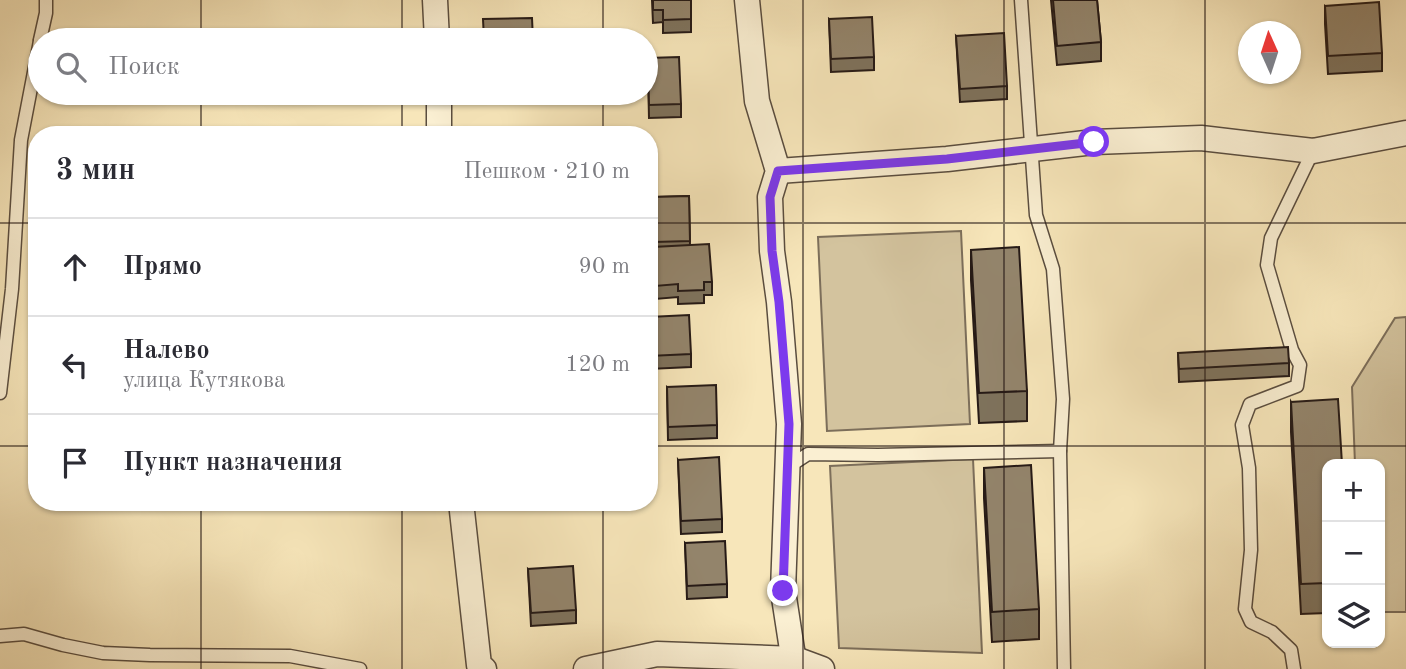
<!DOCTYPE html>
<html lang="ru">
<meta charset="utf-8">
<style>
body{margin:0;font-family:"Old Standard TT",serif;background:#f2f2f3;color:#2b2b33}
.controls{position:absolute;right:21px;bottom:21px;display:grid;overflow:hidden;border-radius:14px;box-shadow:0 2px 5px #0004}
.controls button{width:63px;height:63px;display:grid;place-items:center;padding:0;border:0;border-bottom:2px solid #e1e1e2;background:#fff;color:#2b2b33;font:35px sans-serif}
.compass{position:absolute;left:1238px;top:21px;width:63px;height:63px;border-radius:50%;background:#fff;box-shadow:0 2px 5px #0004;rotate:357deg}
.stop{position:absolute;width:21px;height:21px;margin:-16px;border:5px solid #7c3aed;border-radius:50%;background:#fff}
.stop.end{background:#7c3aed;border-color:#fff;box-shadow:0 2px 7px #0008}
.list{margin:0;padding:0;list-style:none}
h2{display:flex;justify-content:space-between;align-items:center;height:91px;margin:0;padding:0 28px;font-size:30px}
h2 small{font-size:23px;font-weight:400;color:#7c7c81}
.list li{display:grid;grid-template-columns:46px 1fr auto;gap:21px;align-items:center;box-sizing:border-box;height:98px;padding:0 28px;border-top:2px solid #e1e1e2}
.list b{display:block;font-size:26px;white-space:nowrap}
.list p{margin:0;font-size:23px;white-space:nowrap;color:#7c7c81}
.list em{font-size:23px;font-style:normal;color:#7c7c81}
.icon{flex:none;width:38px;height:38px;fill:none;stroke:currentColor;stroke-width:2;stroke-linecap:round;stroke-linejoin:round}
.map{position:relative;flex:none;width:1406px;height:669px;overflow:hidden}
.search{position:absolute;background:#fff;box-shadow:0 2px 5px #0004;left:28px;top:28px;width:630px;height:77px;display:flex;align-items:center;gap:18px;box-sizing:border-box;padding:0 24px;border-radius:38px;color:#7c7c81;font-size:26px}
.panel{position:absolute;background:#fff;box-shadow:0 2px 5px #0004;left:28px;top:126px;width:630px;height:385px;border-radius:28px}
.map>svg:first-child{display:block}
</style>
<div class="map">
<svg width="1406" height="669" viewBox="0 0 1406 669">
<rect width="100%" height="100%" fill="#f7e6ba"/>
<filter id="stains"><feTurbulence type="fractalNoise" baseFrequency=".00286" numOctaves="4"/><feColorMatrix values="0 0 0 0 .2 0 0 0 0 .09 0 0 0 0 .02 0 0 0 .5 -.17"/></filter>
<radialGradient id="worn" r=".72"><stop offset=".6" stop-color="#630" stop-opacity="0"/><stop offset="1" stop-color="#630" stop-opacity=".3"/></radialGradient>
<!-- green -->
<g fill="#d3c39e" stroke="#7c6e5a" stroke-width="2">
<path d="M961 231 970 424 827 431 818 237Z"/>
<path d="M1406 317V612H1380V464H1355L1352 387 1395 318Z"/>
<path d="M973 459 982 653 839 648 830 466Z"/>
</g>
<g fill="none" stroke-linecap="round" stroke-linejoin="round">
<defs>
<g id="lane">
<path d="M1021 0 1036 215 1053 269 1063 399 1060 451 1064 669"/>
<path d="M40 40 46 13V0"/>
<path d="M0 393 12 289 21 140 40 41"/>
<path d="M788 467 808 454 878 455 1060 451"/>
<path d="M0 636 24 634 63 645 103 653 150 655 290 656 360 669"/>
<path d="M1294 669 1291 650 1272 632 1251 622 1245 609 1251 550 1249 468 1242 425 1250 404 1297 386 1300 365 1292 350 1267 265 1271 238 1313 151"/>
</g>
<g id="street">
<path d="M435 0 437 40"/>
<path d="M747 0 757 101 778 171 770 197 772 251 779 302 789 424 783 591 795 669"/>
<path d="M439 93V135"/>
<path d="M778 171 947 159 1094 142 1201 138 1313 151 1406 133"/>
<path d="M461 502 479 665 484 669"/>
<path d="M586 669 657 654 795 659 822 669"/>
</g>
</defs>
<!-- lane casing -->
<use href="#lane" stroke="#5a4d3f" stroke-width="15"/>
<!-- street casing -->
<use href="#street" stroke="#5a4d3f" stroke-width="27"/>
<!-- lane -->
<use href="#lane" stroke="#faefd2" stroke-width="12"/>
<!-- street -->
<use href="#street" stroke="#faefd2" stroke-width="24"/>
</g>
<!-- wall -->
<g fill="#7e725c" stroke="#261a16" stroke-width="2">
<path d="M652 0H691V32L663 33V22L653 23Z"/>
<path d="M1051 0H1097L1101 42V61L1057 65Z"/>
<path d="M1325 6 1382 53V71L1328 74 1325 24Z"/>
<path d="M829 19 874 57V70L831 72Z"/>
<path d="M956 36 1007 86V99L960 102Z"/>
<path d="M648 71 681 104V117L649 118Z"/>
<path d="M689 196 690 245 712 282V295H704V303L678 304V297L655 299 653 260V197Z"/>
<path d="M971 250 1027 391V421L979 423 971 280Z"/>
<path d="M649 317 691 354V367L649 369Z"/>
<path d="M1178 353 1289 363V376L1179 382Z"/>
<path d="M667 387 717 425V438L668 440Z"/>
<path d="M1291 402 1327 464V613L1301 614 1291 432Z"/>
<path d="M678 460 722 519V532L681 534Z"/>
<path d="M984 468 1039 609V639L992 642 984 498Z"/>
<path d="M685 543 727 584V597L687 599Z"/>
<path d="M528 569 576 610V623L531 626Z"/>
</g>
<!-- building -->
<g fill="#93846b" stroke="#261a16" stroke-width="2">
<path d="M653 0H691V19L663 20V10H653Z"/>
<path d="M1053 0H1097L1101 42 1057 46Z"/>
<path d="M1379 2 1382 53 1328 56 1325 6Z"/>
<path d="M872 17 874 57 831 59 829 19Z"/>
<path d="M532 18 533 40H484L483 19Z"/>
<path d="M1004 33 1007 86 960 89 956 36Z"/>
<path d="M679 57 681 104 649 105 648 58Z"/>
<path d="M689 196 690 241 654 242 653 197Z"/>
<path d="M709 244 712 282H704V290L678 291V284L655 286 653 247Z"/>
<path d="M1019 247 1027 391 979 393 971 250Z"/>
<path d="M689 315 691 354 649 356V317Z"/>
<path d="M1288 347 1289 363 1179 369 1178 353Z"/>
<path d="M716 385 717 425 668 427 667 387Z"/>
<path d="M1338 399 1342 464H1327V583L1301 584 1291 402Z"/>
<path d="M719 457 722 519 681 521 678 460Z"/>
<path d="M1031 465 1039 609 992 612 984 468Z"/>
<path d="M725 541 727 584 687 586 685 543Z"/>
<path d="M573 566 576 610 531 613 528 569Z"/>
</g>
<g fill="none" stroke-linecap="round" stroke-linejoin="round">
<!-- route -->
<path stroke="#7c3aed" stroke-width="9" d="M783 591 789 424 779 302 772 251 770 197 778 171 947 159 1094 142"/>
</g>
<!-- grid -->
<path fill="none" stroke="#261a16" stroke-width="2" stroke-opacity="0.55" d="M201 0V40M402 0V40M603 0V40M803 0V669M1004 0V669M1205 0V669M201 93V135M402 93V135M603 93V135M0 223H37M649 223H1406M0 446H37M649 446H1406M201 502V669M402 502V669M603 502V669"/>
<rect width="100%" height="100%" filter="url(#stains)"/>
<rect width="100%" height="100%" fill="url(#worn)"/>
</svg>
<div class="controls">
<button>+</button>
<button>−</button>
<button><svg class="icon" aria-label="layers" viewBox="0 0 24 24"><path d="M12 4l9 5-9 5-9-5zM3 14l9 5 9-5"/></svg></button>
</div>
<svg class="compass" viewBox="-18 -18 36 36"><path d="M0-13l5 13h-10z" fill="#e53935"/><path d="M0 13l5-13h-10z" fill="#7c7c81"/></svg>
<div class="stop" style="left:1094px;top:142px"></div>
<div class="stop end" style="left:783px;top:591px"></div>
<div class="search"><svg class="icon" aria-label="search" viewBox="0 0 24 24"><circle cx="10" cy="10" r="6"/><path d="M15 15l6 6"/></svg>Поиск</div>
<section class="panel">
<h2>3 мин<small>Пешком · 210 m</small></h2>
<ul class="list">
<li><svg class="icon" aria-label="ahead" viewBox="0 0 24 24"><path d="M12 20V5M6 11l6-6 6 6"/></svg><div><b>Прямо</b></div><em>90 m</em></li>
<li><svg class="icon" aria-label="left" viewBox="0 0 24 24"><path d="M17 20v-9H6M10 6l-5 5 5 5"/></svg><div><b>Налево</b><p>улица Кутякова</p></div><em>120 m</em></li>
<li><svg class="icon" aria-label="arrive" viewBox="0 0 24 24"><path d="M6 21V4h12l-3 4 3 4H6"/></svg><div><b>Пункт назначения</b></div></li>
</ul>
</section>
</div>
